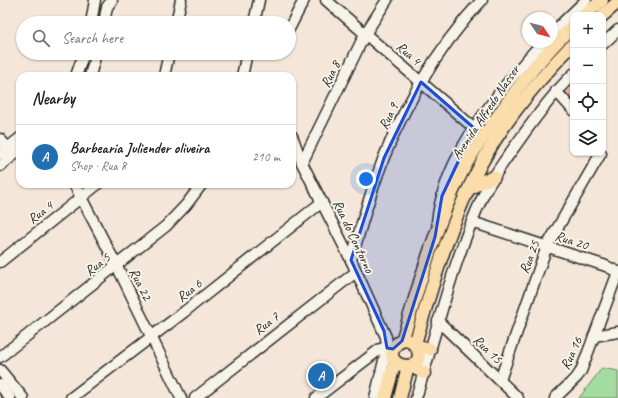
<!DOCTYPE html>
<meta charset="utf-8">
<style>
body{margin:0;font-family:Caveat,sans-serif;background:#f2f2f2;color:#222}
.controls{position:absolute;right:12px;top:12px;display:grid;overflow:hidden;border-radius:8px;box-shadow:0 1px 3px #0004}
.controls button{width:36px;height:36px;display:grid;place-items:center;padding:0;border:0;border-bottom:1px solid #e0e0e0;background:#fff;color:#222;font:20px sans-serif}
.compass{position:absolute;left:522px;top:12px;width:36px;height:36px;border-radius:50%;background:#fff;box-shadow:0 1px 3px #0004;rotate:125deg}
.you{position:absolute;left:366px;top:179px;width:14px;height:14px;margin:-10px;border:3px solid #fff;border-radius:50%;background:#1a73e8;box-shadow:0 0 0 6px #1a73e833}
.badge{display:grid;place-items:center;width:26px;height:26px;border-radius:50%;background:#1f6fb2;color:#fff;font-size:13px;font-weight:700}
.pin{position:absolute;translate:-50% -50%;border:2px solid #fff;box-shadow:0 1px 4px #0006}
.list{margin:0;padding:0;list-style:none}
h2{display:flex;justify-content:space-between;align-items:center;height:52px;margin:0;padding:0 16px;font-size:17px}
h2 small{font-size:13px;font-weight:400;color:#767676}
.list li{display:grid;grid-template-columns:26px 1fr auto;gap:12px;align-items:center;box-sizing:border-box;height:64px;padding:0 16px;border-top:1px solid #e0e0e0}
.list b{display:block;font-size:15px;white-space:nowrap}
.list p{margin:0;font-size:13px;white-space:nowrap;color:#767676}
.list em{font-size:13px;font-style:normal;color:#767676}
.icon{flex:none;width:22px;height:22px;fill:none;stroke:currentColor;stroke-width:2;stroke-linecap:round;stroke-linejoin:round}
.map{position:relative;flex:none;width:618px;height:398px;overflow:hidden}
.search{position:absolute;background:#fff;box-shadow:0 1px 3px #0004;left:16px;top:16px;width:280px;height:44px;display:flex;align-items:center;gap:10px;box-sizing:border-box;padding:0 14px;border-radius:22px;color:#767676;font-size:15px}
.panel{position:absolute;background:#fff;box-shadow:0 1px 3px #0004;left:16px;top:72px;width:280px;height:116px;border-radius:12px}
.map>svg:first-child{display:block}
</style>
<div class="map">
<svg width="618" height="398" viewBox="0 0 618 398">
<rect width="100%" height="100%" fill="#f4e6d9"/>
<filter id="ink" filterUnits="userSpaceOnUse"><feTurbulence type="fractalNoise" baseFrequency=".025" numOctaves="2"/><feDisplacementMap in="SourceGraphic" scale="8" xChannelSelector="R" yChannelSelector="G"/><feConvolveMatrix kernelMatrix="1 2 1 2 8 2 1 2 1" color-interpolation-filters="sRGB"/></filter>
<g filter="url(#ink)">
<!-- green -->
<path fill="#a4dca0" stroke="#688466" d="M602 368 618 371V398H579Z"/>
<!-- building -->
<path fill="#e7b29b" stroke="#2b2b2b" d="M573 83V100L565 92Z"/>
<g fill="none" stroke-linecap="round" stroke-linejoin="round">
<defs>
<g id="minor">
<path d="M326 0 474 128"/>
<path d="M91 23 95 0"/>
<path d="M104 23 107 7 112 0"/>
<path d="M176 23 181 0"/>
<path d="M254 23 259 0"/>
<path d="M289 29 304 0"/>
<path d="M552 33 586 0"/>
<path d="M603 44 618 30"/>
<path d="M76 76 84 53"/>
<path d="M90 76 96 53"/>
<path d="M164 76 169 53"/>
<path d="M242 76 247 53"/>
<path d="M556 91 573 110"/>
<path d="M292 136 302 163 351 260 386 337 387 348 375 398"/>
<path d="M0 139 8 148"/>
<path d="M0 154 20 138"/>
<path d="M302 163 365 34 387 0"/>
<path d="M0 166 20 150"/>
<path d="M74 184 117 266 181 398"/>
<path d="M437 222C443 168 476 122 509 81 520 68 531 54 543 42"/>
<path d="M472 222 606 266 618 272"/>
<path d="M351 260C359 234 366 208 375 182 396 118 436 49 482 0"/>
<path d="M0 262 98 184"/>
<path d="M438 321 518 398"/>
<path d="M594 336 618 332"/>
<path d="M0 357 166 226 186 205 202 184"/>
<path d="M0 370 23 398"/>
<path d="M500 380 547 246 601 153"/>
<path d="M0 385 10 398"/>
<path d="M71 398 184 312 322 202"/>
<path d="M195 398 356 272"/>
<path d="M316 398 380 349 384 348 391 349"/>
<path d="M416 398C437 330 453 260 483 196 492 177 505 160 518 142 535 118 552 95 573 74"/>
<path d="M555 398 577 377 581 371 618 272"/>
</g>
<g id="major">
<path d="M585 15 602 0"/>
<path d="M603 15 618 2"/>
<path d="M469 189 483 181 494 177"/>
<path d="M402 341C419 286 434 230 459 178 468 159 480 141 492 124 516 89 542 55 573 26"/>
<path d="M415 344C433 282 451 219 482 162 506 118 539 79 573 44"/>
<path d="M417 347C428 376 380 368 395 346 397 343 401 340 405 340 412 340 413 345 418 347 423 348 426 347 430 349"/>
<path d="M411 366 424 373"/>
<path d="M385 398 395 362"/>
<path d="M400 398 408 366"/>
</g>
</defs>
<!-- minor casing -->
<use href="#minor" stroke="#2b2b2b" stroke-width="13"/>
<!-- major casing -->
<use href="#major" stroke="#2b2b2b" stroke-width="15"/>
<!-- minor -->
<use href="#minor" stroke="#f7f3e8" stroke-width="10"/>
<!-- major -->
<use href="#major" stroke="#faddab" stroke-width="12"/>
</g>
</g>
<!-- marked area -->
<path fill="#1d4ed8" fill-opacity="0.2" stroke="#1d4ed8" stroke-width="3" stroke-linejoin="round" d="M421 82 474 128 442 196 435 237 402 341 393 349 387 348 384 331 351 260 384 158Z"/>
<g text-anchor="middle" stroke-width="4" stroke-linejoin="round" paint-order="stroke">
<!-- street labels -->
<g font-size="14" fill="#2b2b2b" stroke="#f7f3e8">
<text transform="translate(409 53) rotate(41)" y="5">Rua 4</text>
<text transform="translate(330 74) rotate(-64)" y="5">Rua 8</text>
<text transform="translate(485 112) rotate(-56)" y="5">Avenida Alfredo Nasser</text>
<text transform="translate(388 116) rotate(-64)" y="5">Rua 9</text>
<text transform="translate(40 212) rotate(-38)" y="5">Rua 4</text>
<text transform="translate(354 236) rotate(65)" y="5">Rua do Contorno</text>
<text transform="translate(572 240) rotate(18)" y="5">Rua 20</text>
<text transform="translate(529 257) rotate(-69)" y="5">Rua 25</text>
<text transform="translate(97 264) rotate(-38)" y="5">Rua 5</text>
<text transform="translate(141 284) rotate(64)" y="5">Rua 22</text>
<text transform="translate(189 290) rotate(-38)" y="5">Rua 6</text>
<text transform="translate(266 323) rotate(-38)" y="5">Rua 7</text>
<text transform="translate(488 349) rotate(44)" y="5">Rua 15</text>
<text transform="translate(571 353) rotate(-65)" y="5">Rua 16</text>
</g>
</g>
</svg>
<div class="controls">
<button>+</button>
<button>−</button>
<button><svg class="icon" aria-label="locate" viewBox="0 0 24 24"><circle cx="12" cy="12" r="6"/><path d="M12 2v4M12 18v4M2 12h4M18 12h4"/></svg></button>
<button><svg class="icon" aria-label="layers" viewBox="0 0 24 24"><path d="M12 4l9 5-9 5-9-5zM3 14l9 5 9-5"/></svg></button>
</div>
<svg class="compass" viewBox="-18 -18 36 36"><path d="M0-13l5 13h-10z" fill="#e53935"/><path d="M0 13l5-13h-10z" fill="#767676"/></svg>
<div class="you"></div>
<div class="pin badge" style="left:321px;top:376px">A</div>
<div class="search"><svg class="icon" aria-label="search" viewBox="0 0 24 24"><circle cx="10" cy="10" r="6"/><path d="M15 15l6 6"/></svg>Search here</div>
<section class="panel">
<h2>Nearby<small></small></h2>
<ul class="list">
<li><span class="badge">A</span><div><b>Barbearia Juliender oliveira</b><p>Shop · Rua 8</p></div><em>210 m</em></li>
</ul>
</section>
</div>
